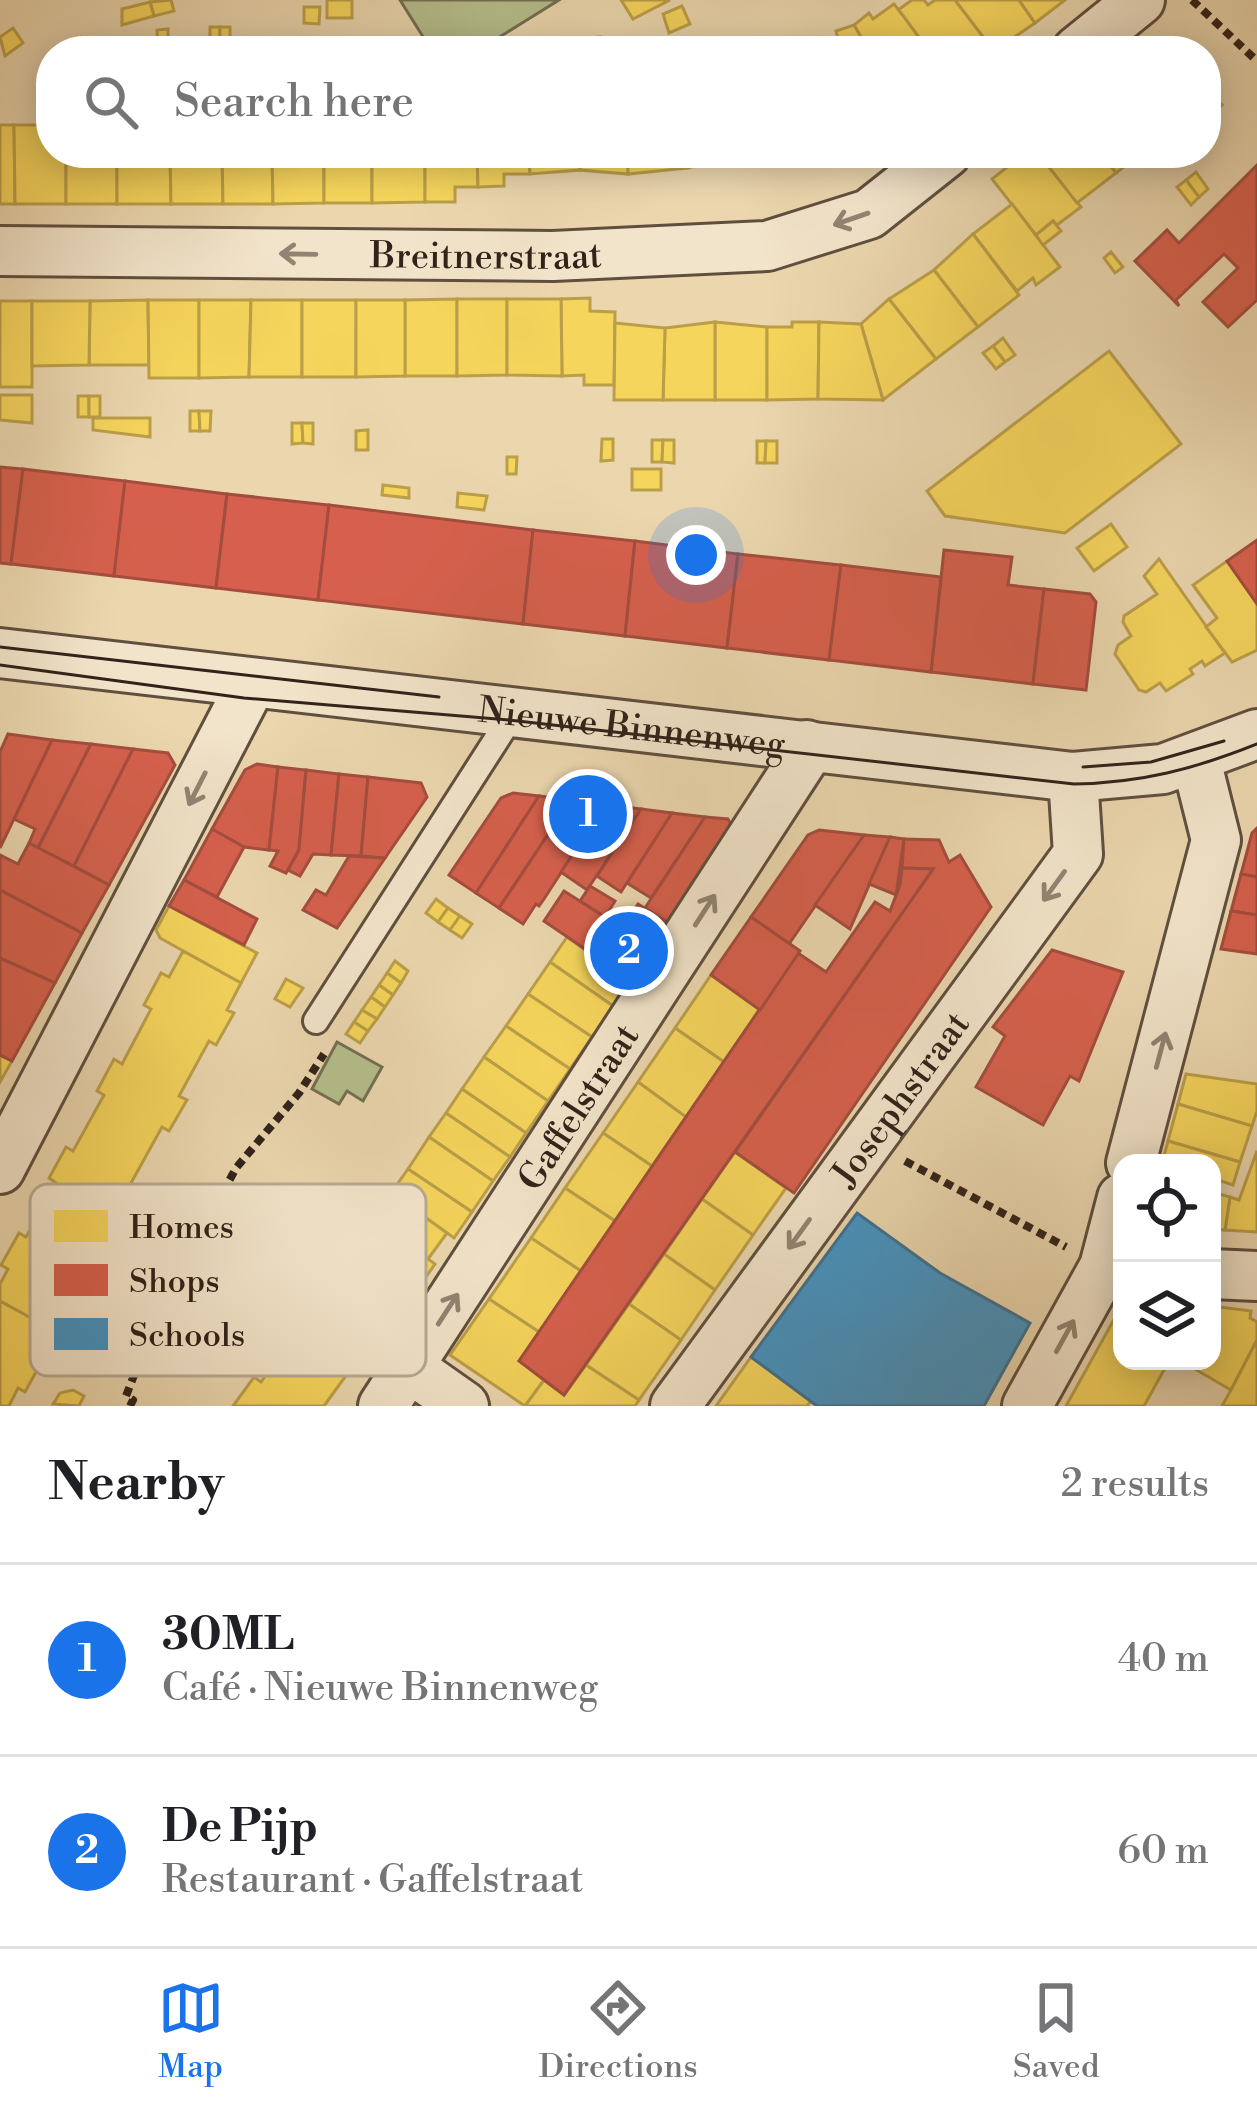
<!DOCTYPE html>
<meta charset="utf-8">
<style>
body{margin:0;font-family:"Libre Bodoni",serif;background:#f2f2f2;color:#202124}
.controls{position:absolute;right:36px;bottom:36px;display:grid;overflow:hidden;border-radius:24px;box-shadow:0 6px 30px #0003}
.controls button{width:108px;height:108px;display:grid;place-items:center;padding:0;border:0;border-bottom:3px solid #e0e0e0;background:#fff;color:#202124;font:60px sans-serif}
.you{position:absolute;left:696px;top:555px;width:42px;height:42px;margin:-30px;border:9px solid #fff;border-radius:50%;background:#1a73e8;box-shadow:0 0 0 18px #1a73e833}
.badge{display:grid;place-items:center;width:78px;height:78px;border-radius:50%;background:#1a73e8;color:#fff;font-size:39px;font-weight:700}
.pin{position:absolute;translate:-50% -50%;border:6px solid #fff;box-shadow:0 3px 12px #0006}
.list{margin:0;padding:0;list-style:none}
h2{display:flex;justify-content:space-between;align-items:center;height:156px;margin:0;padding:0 48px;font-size:51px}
h2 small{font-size:39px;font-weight:400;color:#757577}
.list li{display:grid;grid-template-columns:78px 1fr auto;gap:36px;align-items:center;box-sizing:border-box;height:192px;padding:0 48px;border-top:3px solid #e0e0e0}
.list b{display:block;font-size:45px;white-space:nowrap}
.list p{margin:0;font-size:39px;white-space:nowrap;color:#757577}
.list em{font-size:39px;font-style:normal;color:#757577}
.icon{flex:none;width:66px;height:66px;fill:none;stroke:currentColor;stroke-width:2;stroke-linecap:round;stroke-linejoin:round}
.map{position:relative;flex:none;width:1257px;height:1406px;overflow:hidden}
.search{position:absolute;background:#fff;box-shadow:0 6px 30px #0003;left:36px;right:36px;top:36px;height:132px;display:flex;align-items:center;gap:30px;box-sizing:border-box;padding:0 42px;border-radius:48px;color:#757577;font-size:45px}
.sheet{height:540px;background:#fff}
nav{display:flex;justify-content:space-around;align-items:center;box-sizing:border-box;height:168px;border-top:3px solid #e0e0e0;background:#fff;font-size:33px;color:#757577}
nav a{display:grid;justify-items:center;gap:6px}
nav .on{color:#1a73e8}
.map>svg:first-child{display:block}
</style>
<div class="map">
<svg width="1257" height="1406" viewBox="0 0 1257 1406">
<rect width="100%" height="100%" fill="#ebd6ae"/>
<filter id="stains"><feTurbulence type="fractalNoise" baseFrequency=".00167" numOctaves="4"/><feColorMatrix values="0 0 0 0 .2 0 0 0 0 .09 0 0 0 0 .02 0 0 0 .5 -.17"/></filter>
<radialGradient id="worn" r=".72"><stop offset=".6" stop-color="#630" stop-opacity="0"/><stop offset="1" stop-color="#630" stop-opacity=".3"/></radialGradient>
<!-- green -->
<g fill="#b5be8c" stroke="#737053" stroke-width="3">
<path d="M400 0H559L477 51H432Z"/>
<path d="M337 1042 382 1067 363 1101 347 1091 339 1104 312 1089Z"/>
</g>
<!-- homes -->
<g fill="#f6d55c" stroke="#bb9f48" stroke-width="3">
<path d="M171 0 174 11 154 16 150 2Z"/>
<rect x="327" y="0" width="25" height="18"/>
<path d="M621 0H670L633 19Z"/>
<path d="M912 0H924L928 5 935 0H955L994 51H929L898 10Z"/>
<path d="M955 0H1019L1035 23 994 51Z"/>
<path d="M1019 0H1065L1035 23Z"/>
<path d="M150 2 154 16 122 25V9Z"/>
<path d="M894 4 904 17 929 51H869L854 25 869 13 873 19Z"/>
<path d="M682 6 690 24 669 33 663 14Z"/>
<path d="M304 7H320L319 24 304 23Z"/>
<path d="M854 25 869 51H815L814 47 838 38 836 31Z"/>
<rect x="210" y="27" width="10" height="23"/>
<rect x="220" y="27" width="10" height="23"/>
<path d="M13 28 23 43 5 56 0 37Z"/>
<path d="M168 29V51H158L157 30Z"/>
<path d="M600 37 602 51H581V39Z"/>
<path d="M1206 90 1222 105 1206 118Z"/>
<path d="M0 125H14L15 204H0Z"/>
<path d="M14 125H51V153H66V204H15Z"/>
<rect x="66" y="153" width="51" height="51"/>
<path d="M117 153H170L171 204H117Z"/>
<path d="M170 153H222L223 204H171Z"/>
<path d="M222 153H272L273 204H223Z"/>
<path d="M272 153H324V203L273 204Z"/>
<rect x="324" y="153" width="48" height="50"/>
<path d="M372 153H425V202L372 203Z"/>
<path d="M425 153H477L478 187H455V202H425Z"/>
<path d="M477 153H529L530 174H504V186L478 187Z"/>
<path d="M529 153H580V170L530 174Z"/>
<path d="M580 153H628V174L580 170Z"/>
<path d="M628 153H685L688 168 628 174Z"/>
<path d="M685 153H742V154L688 168Z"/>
<path d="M1025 153H1038L1081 207 1057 225 1053 221 1036 235 992 179Z"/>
<path d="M1038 153H1101L1116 173 1077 203Z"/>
<path d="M1101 153H1142L1116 173Z"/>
<path d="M1196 172 1208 189 1199 197 1186 180Z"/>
<path d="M1186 180 1199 197 1191 205 1177 187Z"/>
<path d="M1012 204 1060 267 1036 285 1033 278 1017 291 973 234Z"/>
<path d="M1053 221 1061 231 1043 245 1036 235Z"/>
<path d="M973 234 1019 295 978 327 934 270Z"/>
<path d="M1111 252 1123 267 1115 273 1104 258Z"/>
<path d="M934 270 978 327 936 359 889 299Z"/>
<path d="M590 298V311L615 312 614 385H584V375L562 376 561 299Z"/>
<path d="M457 299V376H405V300Z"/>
<path d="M457 299H507V375L457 376Z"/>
<path d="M507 299H561L562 376 507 375Z"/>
<path d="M889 299 936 359 883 400 861 324Z"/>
<path d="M148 300 149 365H89L90 301Z"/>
<path d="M148 300H199V378H149Z"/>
<path d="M199 300H251L249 377 199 378Z"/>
<path d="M251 300H302V377H249Z"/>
<rect x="302" y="300" width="54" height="77"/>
<path d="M356 300H405V376L356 377Z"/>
<rect x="0" y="301" width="32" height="86"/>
<path d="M32 301H90L89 365 32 366Z"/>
<path d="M715 322 767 327V400H715Z"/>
<path d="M715 322V400H663L665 328Z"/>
<path d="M792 322H819L818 399 767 400V327H792Z"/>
<path d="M819 322 861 324 883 400 818 399Z"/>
<path d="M615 323 665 328 663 400H614Z"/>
<path d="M1003 338 1015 355 1005 362 993 346Z"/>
<path d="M993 346 1005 362 996 369 983 353Z"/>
<path d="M1109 351 1181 444 1065 533 945 516 927 491Z"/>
<path d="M0 395H32V423L0 420Z"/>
<rect x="78" y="396" width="11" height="21"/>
<rect x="89" y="396" width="11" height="21"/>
<path d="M190 411H199L200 431H190Z"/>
<path d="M199 411H211L210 431H200Z"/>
<path d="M93 418H150V437L93 430Z"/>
<path d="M292 423H302L303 443 292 444Z"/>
<path d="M302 423H313V444L303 443Z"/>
<path d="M368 430V450H356V431Z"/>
<path d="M602 439H613V460L601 461Z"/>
<path d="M652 440H663L662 462H652Z"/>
<path d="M663 440H674V463L662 462Z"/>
<path d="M757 441H766L765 463H757Z"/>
<path d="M766 441H777V463H765Z"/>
<path d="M507 457H517L516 474H507Z"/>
<rect x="632" y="469" width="29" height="21"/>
<path d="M383 485 409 488V498L382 495Z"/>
<path d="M458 493 487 496 484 510 457 507Z"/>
<path d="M1111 524 1127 547 1094 571 1077 548Z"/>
<path d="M1159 559 1225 653 1205 666 1202 661 1190 669 1193 674 1166 691 1160 683 1146 692 1139 690 1115 654 1118 645 1131 636 1123 622 1124 616 1157 594 1144 576Z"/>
<path d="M1227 561 1257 604V650L1232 662 1206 627 1217 618 1193 585Z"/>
<path d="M436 899 448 908 438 922 426 913Z"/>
<path d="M169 906 257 953 241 983 160 938 156 930Z"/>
<path d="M448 908 460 916 450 930 438 922Z"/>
<path d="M460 916 472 924 462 938 450 930Z"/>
<path d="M567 937 630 982 613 1006 550 962Z"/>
<path d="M183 951 241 983 227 1010 234 1013 216 1045 209 1041 179 1096 187 1100 169 1131 162 1127 131 1183 138 1187 121 1219 113 1214 83 1270 89 1276 74 1305 66 1301 51 1329 0 1301V1284L8 1269 1 1265 19 1233 26 1237 56 1183 49 1178 66 1147 73 1151 104 1095 97 1091 114 1059 122 1064 151 1009 144 1005 161 973 169 977Z"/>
<path d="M395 961 408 971 401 983 387 973Z"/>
<path d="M550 962 613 1006 592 1037 528 994Z"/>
<path d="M387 973 401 983 393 995 379 985Z"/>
<path d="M711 975 760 1010 724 1062 675 1028Z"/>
<path d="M286 979 303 988 290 1007 275 999Z"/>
<path d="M379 985 393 995 385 1007 371 997Z"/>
<path d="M528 994 592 1037 570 1069 506 1026Z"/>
<path d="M371 997 385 1007 377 1019 362 1010Z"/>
<path d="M362 1010 377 1019 368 1031 354 1022Z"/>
<path d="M354 1022 368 1031 360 1043 346 1034Z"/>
<path d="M506 1026 570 1069 548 1101 484 1057Z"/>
<path d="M675 1028 724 1062 686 1117 638 1082Z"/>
<path d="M0 1055 12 1061 0 1082Z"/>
<path d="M484 1057 548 1101 526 1133 462 1089Z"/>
<path d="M1186 1074 1257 1084V1111L1252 1126 1178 1104Z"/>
<path d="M638 1082 686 1117 652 1166 603 1133Z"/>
<path d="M462 1089 526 1133 510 1157 446 1113Z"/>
<path d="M1178 1104 1252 1126 1240 1162 1168 1141Z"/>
<path d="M446 1113 510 1157 493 1181 429 1137Z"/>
<path d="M603 1133 652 1166 615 1221 565 1188Z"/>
<path d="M429 1137 493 1181 472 1212 408 1169Z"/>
<path d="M1168 1141 1240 1162 1233 1185 1212 1178V1163H1162Z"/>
<path d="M1257 1151V1232L1225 1230 1230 1197 1239 1200Z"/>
<path d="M735 1152 786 1188 753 1235 702 1199Z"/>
<path d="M408 1169 472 1212 454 1238 391 1193Z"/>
<path d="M565 1188 615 1221 581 1271 531 1238Z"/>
<path d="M1212 1192 1230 1197 1225 1230 1212 1229Z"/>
<path d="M393 1194 447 1233 428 1259 435 1264 414 1294 407 1289 371 1339 378 1344 357 1374 350 1370 324 1406H233L254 1377 261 1382 296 1332 290 1327 310 1298 317 1302 354 1251 347 1247 367 1217 374 1221Z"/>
<path d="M702 1199 753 1235 715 1290 664 1254Z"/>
<path d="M531 1238 581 1271 539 1332 489 1299Z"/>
<path d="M664 1254 715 1290 681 1340 629 1304Z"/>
<path d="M489 1299 539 1332 519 1361 544 1380 525 1406 450 1355Z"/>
<path d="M0 1301 51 1329 35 1356 42 1361 25 1392 18 1388 9 1406H0Z"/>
<path d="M629 1304 681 1340 639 1400 586 1365Z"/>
<path d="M1122 1305V1361H1169L1144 1406H1066Z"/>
<path d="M1212 1306 1251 1311 1250 1318 1257 1322V1340L1231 1390 1181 1361H1212Z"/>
<path d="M1257 1340V1406H1222L1231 1390Z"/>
<path d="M751 1357 811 1401 807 1406H716Z"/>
<path d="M586 1365 639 1400 635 1406H525L544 1380 564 1395Z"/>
<path d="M73 1390 84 1396 79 1406 53 1404 60 1393Z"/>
</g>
<!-- shops -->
<g fill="#d6604d" stroke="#a44d3e" stroke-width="3">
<path d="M1257 165V300L1228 327 1203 302 1238 268 1224 254 1176 300 1179 306 1135 261 1167 230 1179 243Z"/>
<path d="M0 467 23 469 11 564 0 563Z"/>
<path d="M23 469 125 481 114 576 11 564Z"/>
<path d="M125 481 227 494 216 588 114 576Z"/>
<path d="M227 494 329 505 318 600 216 588Z"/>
<path d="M329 505 533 530 523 624 318 600Z"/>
<path d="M533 530 635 541 625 636 523 624Z"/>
<path d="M1257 540V604L1227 561Z"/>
<path d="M635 541 738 554 727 648 625 636Z"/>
<path d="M944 550 1012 557 1008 585 1044 589 1033 684 931 672Z"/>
<path d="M738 554 841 565 829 660 727 648Z"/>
<path d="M841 565 941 577 931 672 829 660Z"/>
<path d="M1044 589 1090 594 1096 602 1086 690 1033 684Z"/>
<path d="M8 734 52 740 0 848V752Z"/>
<path d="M52 740 91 744 38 848 29 843 35 829 14 819Z"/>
<path d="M91 744 133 749 74 866 38 848Z"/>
<path d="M133 749 168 753 175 765 109 885 74 866Z"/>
<path d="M257 764 278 767 269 850 244 847 212 829 245 770Z"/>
<path d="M278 767 306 770 299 850 286 873 270 866 278 851 269 850Z"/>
<path d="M306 770 339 774 331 855 313 854 300 876 288 870 299 850Z"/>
<path d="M339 774 368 777 361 856 331 855Z"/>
<path d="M368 777 421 783 427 797 385 858 361 856Z"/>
<path d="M513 793 539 796 476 893 449 875 501 798Z"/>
<path d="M539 796 571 800 499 908 476 893Z"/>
<path d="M571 800 605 805 544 899 539 906 536 904 523 924 499 908Z"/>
<path d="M605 805 641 809 587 890 561 872Z"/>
<path d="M641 809 672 813 621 892 597 876Z"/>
<path d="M672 813 705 817 651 898 627 883Z"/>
<path d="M705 817 728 819 734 831 670 924 645 908Z"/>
<path d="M1257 828V877L1241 874 1252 833Z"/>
<path d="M212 829 244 847 217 897 184 880Z"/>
<path d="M819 830 864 835 789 944 751 917 808 835Z"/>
<path d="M864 835 890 837 850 929 815 905Z"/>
<path d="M890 837 904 839 896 895 869 884Z"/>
<path d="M904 839 939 840 949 862 960 855 991 907 794 1193 735 1152 933 869 902 868Z"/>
<path d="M29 843 109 885 82 933 0 890V855L18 864Z"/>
<path d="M349 856 385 858 337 928 303 910 316 890 326 895Z"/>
<path d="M902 868 933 869 564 1395 519 1361 798 953 826 972 875 902 890 911 900 885Z"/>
<path d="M1241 874 1257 877V915L1231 911Z"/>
<path d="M184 880 257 919 244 945 169 906Z"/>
<path d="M590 886 615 901 605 917 580 901Z"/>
<path d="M0 890 82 933 55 983 0 958Z"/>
<path d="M564 891 622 928 638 904 670 924 631 980 544 921Z"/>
<path d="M1231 911 1257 915V954L1221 949Z"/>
<path d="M751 917 800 951 760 1010 711 975Z"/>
<path d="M1052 950 1123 972 1079 1081 1070 1076 1043 1125 976 1087 1005 1036 993 1027Z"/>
<path d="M0 958 55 983 12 1061 0 1055Z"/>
</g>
<!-- schools -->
<path fill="#4393c3" stroke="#3e7190" stroke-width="3" d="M857 1213 940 1273 1030 1323 984 1406H817L751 1357Z"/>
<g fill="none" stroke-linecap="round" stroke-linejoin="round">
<defs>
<path id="service" d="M316 1021 509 720 510 712"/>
<g id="minor">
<path d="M1077 51 1140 0"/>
<path id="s1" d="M0 251 553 256 767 246 869 214 946 153"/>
<path id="s2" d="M0 653 1073 777 1163 769 1257 734"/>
<path d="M1131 1163 1216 840 1196 760"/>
<path d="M0 1169 244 698 246 683"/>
<path d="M1212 1274 1257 1276"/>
<path d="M410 1368 464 1406"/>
<path id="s3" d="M383 1406 805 756 807 745"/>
<path id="s4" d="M675 1406 1078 854 1073 777"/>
<path d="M1027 1406 1104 1267 1122 1198"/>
</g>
</defs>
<!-- service casing -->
<use href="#service" stroke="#604f3f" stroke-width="30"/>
<!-- minor casing -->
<use href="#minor" stroke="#604f3f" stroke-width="54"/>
<!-- path -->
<g stroke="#31221a" stroke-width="8" stroke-dasharray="9 6" stroke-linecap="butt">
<path d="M1192 0 1257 61"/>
<path d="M905 1161 1066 1247"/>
<path d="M130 1406 133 1400 126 1396 159 1311 236 1168 299 1093 324 1054"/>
</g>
<!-- service -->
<use href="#service" stroke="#f2e4ca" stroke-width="24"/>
<!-- minor -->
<use href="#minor" stroke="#f2e4ca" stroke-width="48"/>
<!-- tram -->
<g stroke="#31221a" stroke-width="3">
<path d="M0 647 439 697"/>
<path d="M0 665 244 698 509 720 1074 784C1140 783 1195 769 1257 744"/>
<path d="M1083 767 1151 762 1224 741"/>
</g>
</g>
<!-- one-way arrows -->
<defs><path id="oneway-shaft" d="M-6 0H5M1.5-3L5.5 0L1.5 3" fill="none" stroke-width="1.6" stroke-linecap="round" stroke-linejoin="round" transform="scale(3)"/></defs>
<g stroke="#928372">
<use href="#oneway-shaft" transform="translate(851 219) rotate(161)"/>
<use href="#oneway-shaft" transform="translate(298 254) rotate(-179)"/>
<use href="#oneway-shaft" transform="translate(197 789) rotate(117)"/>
<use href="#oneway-shaft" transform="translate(1054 886) rotate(126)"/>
<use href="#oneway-shaft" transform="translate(705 910) rotate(-57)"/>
<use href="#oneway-shaft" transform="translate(1161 1050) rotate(-75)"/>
<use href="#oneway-shaft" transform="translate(799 1234) rotate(126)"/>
<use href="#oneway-shaft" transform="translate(448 1309) rotate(-57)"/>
<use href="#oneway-shaft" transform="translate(1065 1336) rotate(-61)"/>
</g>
<g text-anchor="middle" stroke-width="12" stroke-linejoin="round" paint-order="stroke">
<!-- street labels -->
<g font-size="36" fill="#31221a" stroke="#f2e4ca">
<text dy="13" stroke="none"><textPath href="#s1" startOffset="486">Breitnerstraat</textPath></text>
<text dy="13" stroke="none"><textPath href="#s2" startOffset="636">Nieuwe Binnenweg</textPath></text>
<text dy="13" stroke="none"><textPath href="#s4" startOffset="381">Josephstraat</textPath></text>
<text dy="13" stroke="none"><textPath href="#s3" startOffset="357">Gaffelstraat</textPath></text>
</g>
</g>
<!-- legend -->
<rect x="30" y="1184" width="396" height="192" rx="18" fill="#f2e4ca" stroke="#b8aa95" stroke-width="3"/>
<rect x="54" y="1210" width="54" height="32" fill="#f6d55c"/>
<rect x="54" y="1264" width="54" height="32" fill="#d6604d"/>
<rect x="54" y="1318" width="54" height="32" fill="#4393c3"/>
<g font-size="33" fill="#31221a">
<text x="129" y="1238">Homes</text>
<text x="129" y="1292">Shops</text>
<text x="129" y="1346">Schools</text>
</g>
<rect width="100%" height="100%" filter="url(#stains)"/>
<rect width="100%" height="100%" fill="url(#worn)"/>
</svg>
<div class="controls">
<button><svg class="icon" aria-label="locate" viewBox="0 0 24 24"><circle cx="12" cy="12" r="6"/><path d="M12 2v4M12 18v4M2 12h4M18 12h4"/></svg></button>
<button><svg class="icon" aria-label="layers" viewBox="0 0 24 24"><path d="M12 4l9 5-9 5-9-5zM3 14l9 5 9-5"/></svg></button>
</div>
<div class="you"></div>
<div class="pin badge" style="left:588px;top:814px">1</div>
<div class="pin badge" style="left:629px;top:951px">2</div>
<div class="search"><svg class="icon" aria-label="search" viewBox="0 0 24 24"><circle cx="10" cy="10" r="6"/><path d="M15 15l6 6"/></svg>Search here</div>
</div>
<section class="sheet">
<h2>Nearby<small>2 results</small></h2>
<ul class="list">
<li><span class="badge">1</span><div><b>30ML</b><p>Café · Nieuwe Binnenweg</p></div><em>40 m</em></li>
<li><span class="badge">2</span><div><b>De Pijp</b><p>Restaurant · Gaffelstraat</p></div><em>60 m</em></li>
</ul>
</section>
<nav>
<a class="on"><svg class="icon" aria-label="map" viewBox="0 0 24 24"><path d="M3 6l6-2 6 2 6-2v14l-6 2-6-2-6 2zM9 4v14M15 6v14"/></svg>Map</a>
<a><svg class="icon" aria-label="directions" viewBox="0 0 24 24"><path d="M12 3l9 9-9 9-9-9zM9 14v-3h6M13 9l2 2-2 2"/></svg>Directions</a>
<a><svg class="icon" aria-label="saved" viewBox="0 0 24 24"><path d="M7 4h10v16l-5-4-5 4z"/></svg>Saved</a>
</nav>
